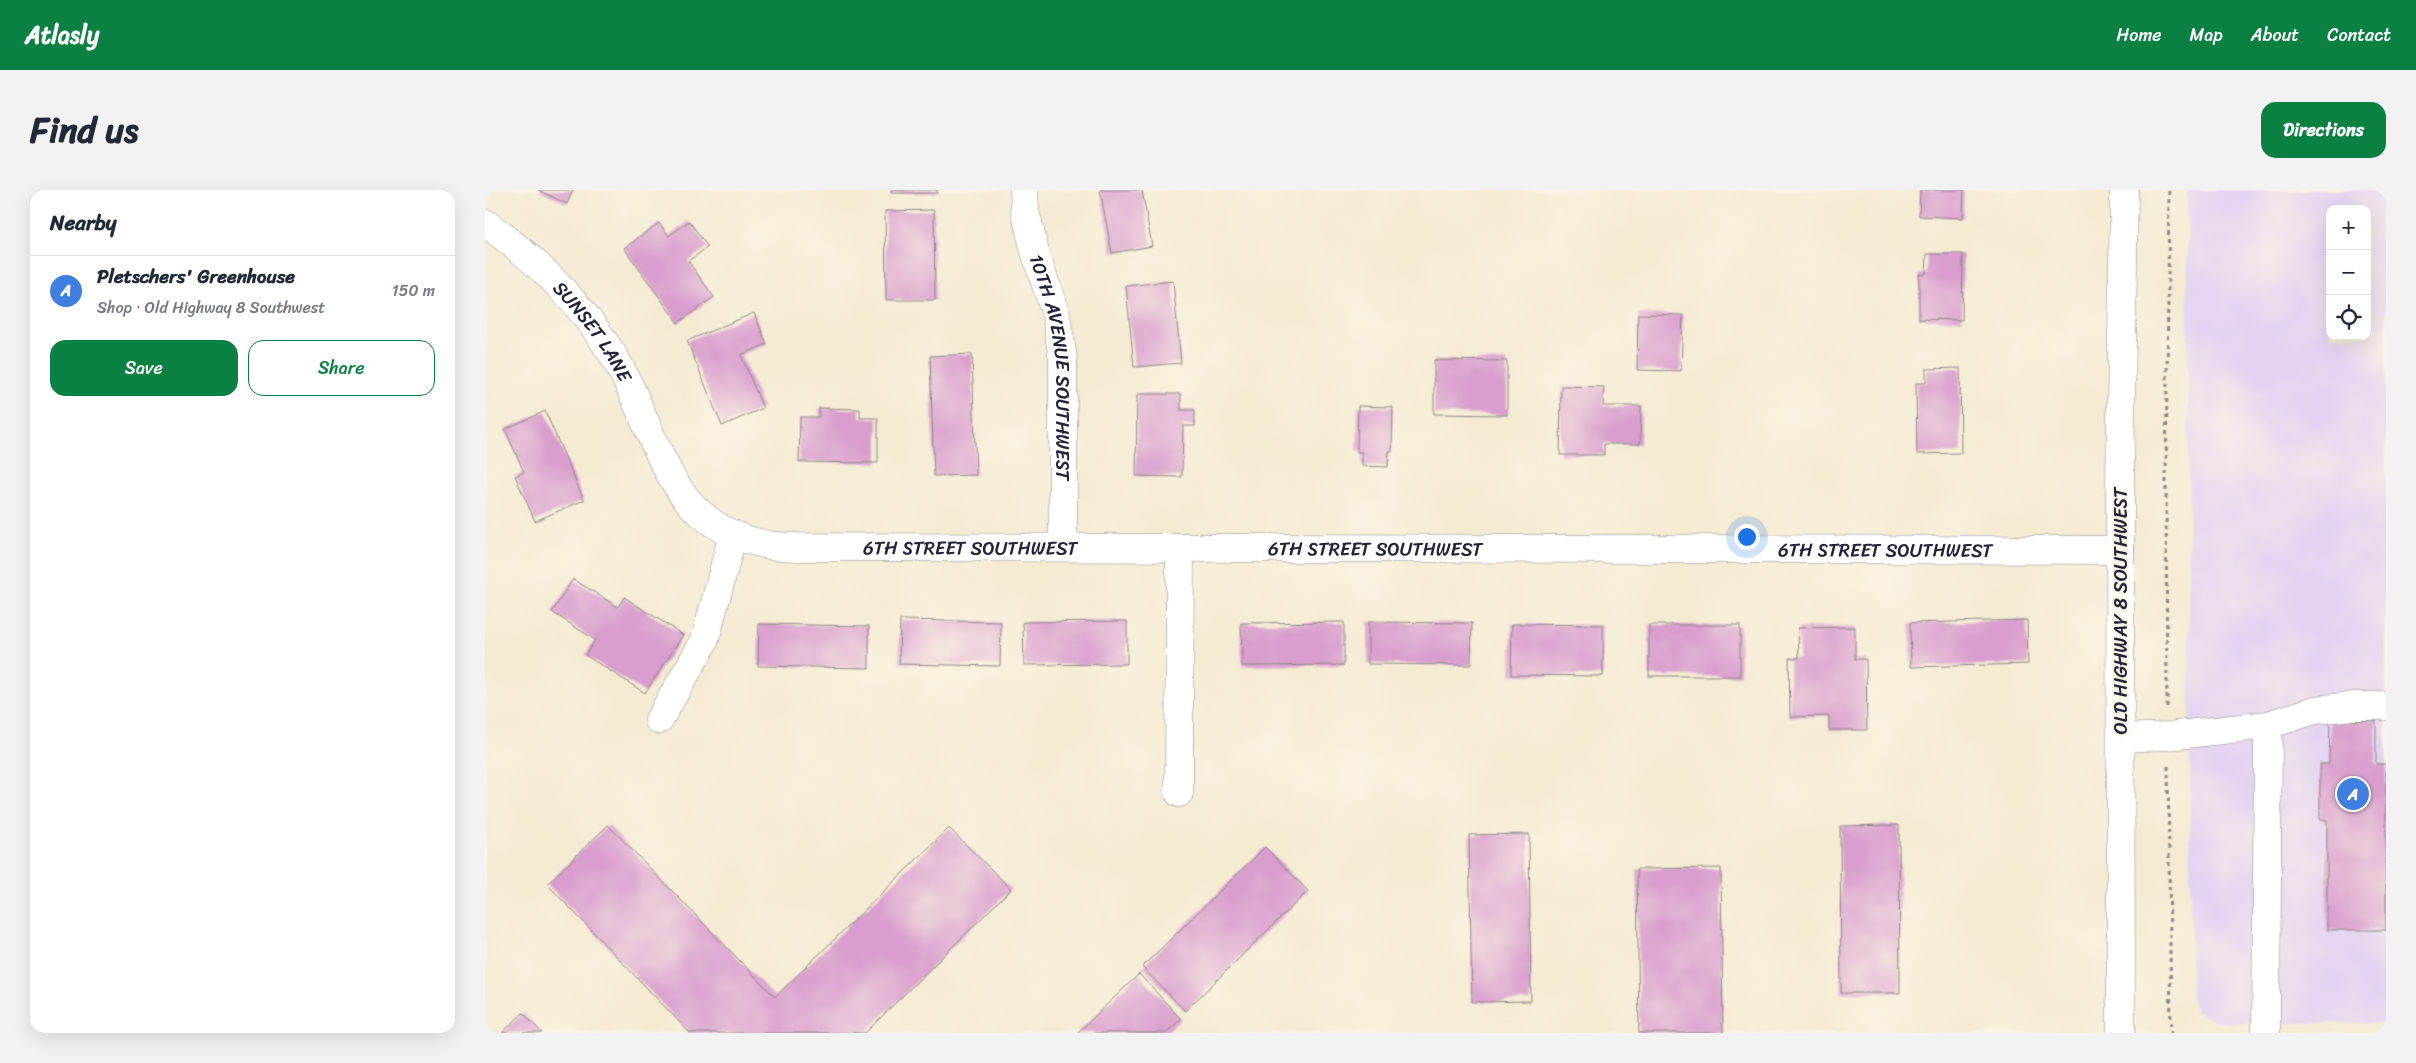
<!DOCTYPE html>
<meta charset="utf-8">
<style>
body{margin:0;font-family:Sriracha,sans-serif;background:#f2f2f3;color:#1f2937}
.controls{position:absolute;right:15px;top:15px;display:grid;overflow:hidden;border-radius:10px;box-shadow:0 5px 20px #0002}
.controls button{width:45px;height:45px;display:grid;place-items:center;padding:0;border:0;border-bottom:1px solid #e0e1e3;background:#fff;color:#1f2937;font:25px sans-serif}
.you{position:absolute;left:1261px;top:346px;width:18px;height:18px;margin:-12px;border:4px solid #fff;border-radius:50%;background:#1a73e8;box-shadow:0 0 0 8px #1a73e833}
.badge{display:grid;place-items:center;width:32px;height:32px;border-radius:50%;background:#0b8043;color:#fff;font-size:16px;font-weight:700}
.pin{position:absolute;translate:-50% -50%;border:2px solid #fff;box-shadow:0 1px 5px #0006}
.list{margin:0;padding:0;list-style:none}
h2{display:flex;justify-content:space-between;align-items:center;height:65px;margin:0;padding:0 20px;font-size:21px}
h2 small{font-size:16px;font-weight:400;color:#747a83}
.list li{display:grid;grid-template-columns:32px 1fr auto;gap:15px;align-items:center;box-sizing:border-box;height:70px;padding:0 20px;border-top:1px solid #e0e1e3}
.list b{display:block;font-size:19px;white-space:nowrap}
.list p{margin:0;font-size:16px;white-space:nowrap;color:#747a83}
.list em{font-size:16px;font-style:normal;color:#747a83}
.actions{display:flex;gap:10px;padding:15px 20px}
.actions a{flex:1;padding:11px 0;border:1px solid #0b8043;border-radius:15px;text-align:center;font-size:18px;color:#0b8043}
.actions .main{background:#0b8043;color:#fff}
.icon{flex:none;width:28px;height:28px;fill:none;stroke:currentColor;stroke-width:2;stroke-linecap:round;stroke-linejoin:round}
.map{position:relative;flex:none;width:1901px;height:843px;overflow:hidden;border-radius:15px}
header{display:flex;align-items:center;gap:30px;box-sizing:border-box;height:70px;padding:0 25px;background:#0b8043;color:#fff}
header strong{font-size:24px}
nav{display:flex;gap:28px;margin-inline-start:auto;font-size:18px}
.intro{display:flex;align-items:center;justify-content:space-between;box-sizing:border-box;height:120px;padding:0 30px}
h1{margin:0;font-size:35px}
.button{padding:12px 22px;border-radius:15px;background:#0b8043;color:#fff;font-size:18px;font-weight:700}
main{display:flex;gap:30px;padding:0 30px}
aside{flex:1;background:#fff;border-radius:15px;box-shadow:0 5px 20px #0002}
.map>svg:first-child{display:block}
</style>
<header>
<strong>Atlasly</strong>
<nav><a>Home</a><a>Map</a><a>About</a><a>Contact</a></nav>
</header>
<div class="intro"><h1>Find us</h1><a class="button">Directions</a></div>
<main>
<aside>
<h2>Nearby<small></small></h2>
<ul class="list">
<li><span class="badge" style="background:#3f7fe0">A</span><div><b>Pletschers' Greenhouse</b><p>Shop · Old Highway 8 Southwest</p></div><em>150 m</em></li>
</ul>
<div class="actions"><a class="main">Save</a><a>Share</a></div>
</aside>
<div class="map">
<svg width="1901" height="843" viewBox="0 0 1901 843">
<rect width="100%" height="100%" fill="#fcf5e5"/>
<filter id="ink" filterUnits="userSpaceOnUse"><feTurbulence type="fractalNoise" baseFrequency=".02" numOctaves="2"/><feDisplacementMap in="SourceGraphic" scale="10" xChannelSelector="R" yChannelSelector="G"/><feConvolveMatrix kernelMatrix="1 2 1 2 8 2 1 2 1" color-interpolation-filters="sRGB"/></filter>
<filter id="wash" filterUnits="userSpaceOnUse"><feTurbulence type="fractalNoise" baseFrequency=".0096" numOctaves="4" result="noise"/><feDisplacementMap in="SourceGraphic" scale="20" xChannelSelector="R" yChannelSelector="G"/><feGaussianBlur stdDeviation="1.12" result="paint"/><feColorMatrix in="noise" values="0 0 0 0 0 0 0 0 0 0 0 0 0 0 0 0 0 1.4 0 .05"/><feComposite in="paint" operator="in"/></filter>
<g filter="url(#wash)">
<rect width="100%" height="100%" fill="#f5ebd3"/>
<!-- built -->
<path fill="#e3d3f2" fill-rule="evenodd" d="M1702 0H1901V833H1738L1720 827 1711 821 1706 809ZM1845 19H1882V146H1845Z"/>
<g id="blocks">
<!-- building -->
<g fill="#d99ece">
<path d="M53 0H88L82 14Z"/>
<rect x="406" y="0" width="46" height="3"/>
<path d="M615 0H657L667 56 627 63Z"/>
<path d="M1435 0H1479L1478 28 1434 26Z"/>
<path d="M449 20 450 110H401L400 21Z"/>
<path d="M204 31 223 57 203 71 229 107 193 133 139 58 174 33 184 46Z"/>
<path d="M1442 64H1478L1477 130 1434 129V84H1441Z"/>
<path d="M688 91 696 173 649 177 641 96Z"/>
<path d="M269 123 282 154 256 165 278 218 237 236 202 151Z"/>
<path d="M1153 124 1198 125 1196 181 1152 180Z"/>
<path d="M487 164 491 285 449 286 445 166Z"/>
<path d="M949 170 1022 171V225L949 224Z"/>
<path d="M1475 178 1476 263 1432 264 1431 193H1441V179Z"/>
<path d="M1076 196 1119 197 1118 216H1156L1155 254H1119V265H1075Z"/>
<path d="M652 204H696V220H710V236H698L697 287 651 286Z"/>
<path d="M873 216 908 217 907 261H904L903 277 877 276V262H872Z"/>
<path d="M334 218 375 219V228H393V273L314 272 315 227H334Z"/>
<path d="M60 221 99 310 50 331 30 286 39 282 20 239Z"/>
<path d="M88 389 133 417 139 407 198 445 160 503 100 465 110 450 67 422Z"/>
<path d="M415 430 516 432 515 476 414 474Z"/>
<path d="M1542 430 1543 474 1426 477 1425 433Z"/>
<path d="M642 431V474L539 475 538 432Z"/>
<path d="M859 432V475L757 476 756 433Z"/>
<path d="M883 432 987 433 986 475 883 474Z"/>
<path d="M274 434 384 436V478L273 476Z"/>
<path d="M1027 434 1118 435V486L1026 485Z"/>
<rect x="1164" y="435" width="91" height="51"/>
<path d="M1370 437V469H1381L1382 540H1344V526L1305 527 1304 468H1314L1313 438Z"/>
<path d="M1845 530 1891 531V574H1901V740H1842V630H1835V574H1844Z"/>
<path d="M123 635 290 807 464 638 526 699 380 843H205L62 694Z"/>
<path d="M1414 635 1415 803H1356L1355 636Z"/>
<path d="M1044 644 1046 811 987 812 984 645Z"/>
<path d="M780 657 823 701 700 821 657 777Z"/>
<path d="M1236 678 1238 843H1154L1152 679Z"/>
<path d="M654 784 696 829 681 843H592Z"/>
<path d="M38 823 57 843H17Z"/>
</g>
</g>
</g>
<g filter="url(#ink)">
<use href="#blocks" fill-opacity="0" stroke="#8c8687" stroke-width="1"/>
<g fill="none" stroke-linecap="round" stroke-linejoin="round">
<defs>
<g id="minor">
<path id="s1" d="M539 0 540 20 550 62 571 125 578 169V357"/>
<path id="s2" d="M0 33C51 69 95 112 128 165 173 238 177 334 279 354 290 357 302 356 313 357L1635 360"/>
<path d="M174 530 220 450 248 344"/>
<path d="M1636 548 1683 546 1783 535 1830 520 1868 516H1901"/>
<path d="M694 603 695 358"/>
<path d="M1636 843 1635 292 1639 0"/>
<path d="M1781 843 1783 535"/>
</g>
</defs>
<!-- minor casing -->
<use href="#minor" stroke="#8c8687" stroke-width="29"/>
<!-- path -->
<g stroke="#8c8687" stroke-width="3" stroke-dasharray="4 4" stroke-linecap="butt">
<path d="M1682 517 1681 291 1684 0"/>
<path d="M1683 576 1686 843"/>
</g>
<!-- minor -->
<use href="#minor" stroke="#fff" stroke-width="28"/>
</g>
</g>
<g text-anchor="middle" stroke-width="5" stroke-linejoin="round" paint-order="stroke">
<!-- street labels -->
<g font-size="19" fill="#22223b" stroke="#fcf5e5">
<text dy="7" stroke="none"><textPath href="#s2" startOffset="154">SUNSET LANE</textPath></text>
<text dy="7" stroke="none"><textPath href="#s1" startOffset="181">10TH AVENUE SOUTHWEST</textPath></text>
<text dy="7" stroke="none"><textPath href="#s2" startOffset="645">6TH STREET SOUTHWEST</textPath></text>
<text dy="7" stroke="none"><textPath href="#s2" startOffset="1050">6TH STREET SOUTHWEST</textPath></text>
<text dy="7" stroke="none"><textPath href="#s2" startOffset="1560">6TH STREET SOUTHWEST</textPath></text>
<text transform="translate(1635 421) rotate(-90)" y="7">OLD HIGHWAY 8 SOUTHWEST</text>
</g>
</g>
</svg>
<div class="controls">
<button>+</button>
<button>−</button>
<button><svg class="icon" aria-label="locate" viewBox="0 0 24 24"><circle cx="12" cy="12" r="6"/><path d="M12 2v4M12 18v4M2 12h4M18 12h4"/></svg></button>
</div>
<div class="you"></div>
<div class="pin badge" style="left:1868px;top:604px;background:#3f7fe0">A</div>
</div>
</main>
